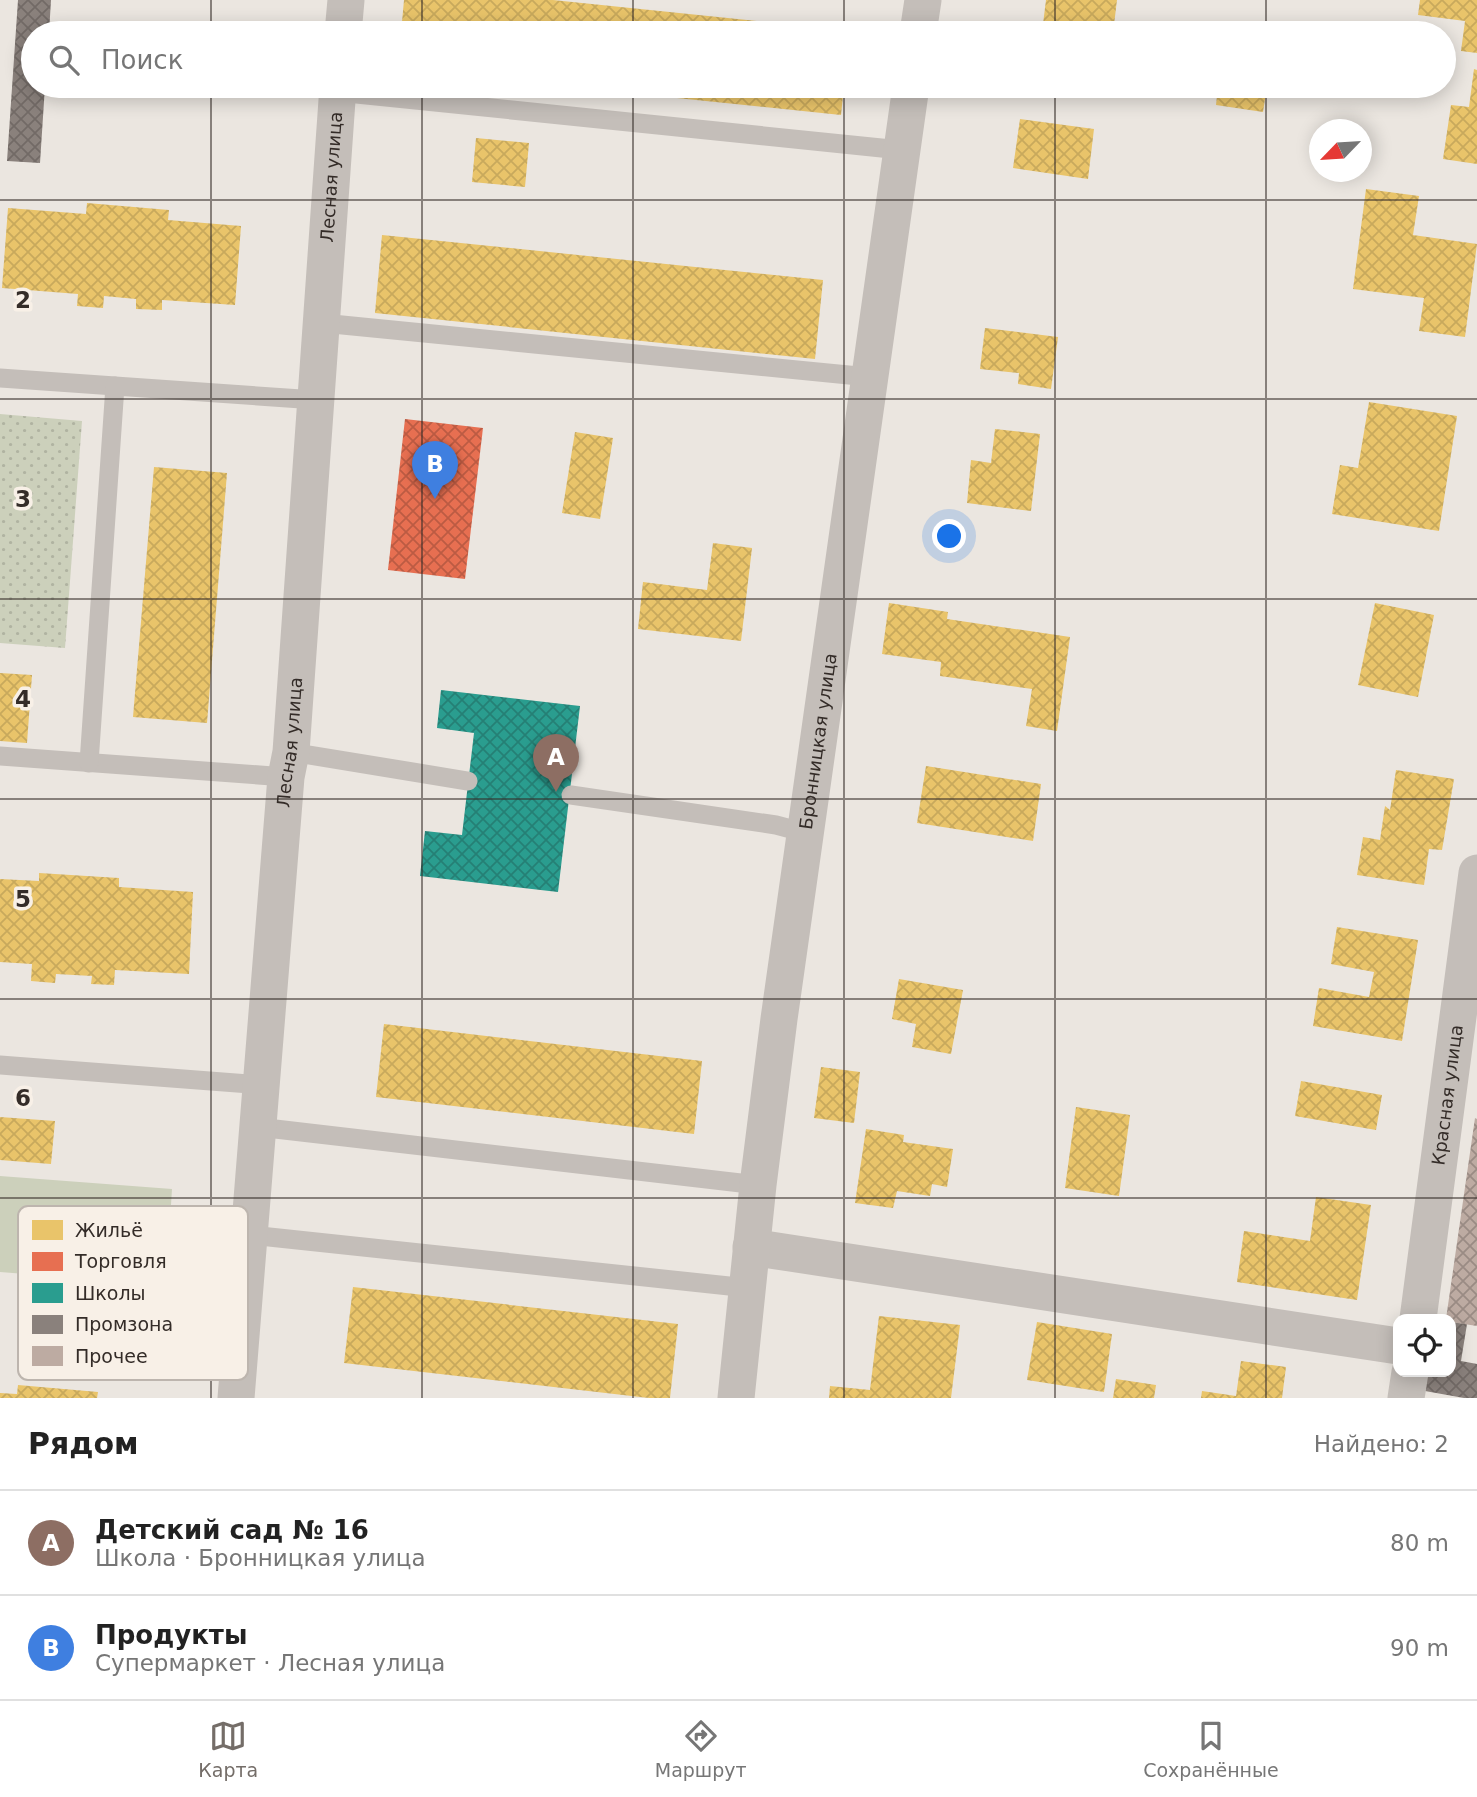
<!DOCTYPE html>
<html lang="ru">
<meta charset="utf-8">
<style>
body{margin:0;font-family:"DejaVu Sans",sans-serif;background:#f2f2f2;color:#222}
.controls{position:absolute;right:21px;bottom:21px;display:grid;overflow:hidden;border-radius:14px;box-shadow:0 4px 18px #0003}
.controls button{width:63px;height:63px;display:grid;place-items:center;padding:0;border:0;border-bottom:2px solid #e0e0e0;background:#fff;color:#222;font:35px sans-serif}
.compass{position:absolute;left:1309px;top:119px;width:63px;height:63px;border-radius:50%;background:#fff;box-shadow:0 4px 18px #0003;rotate:245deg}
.you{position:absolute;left:950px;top:537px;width:24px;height:24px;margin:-18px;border:5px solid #fff;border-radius:50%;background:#1a73e8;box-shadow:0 0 0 10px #1a73e833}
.badge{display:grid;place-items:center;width:46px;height:46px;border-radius:50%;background:#746d68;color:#fff;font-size:23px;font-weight:700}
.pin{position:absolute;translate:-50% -58px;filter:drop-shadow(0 2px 4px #0008)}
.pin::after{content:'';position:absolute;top:37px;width:24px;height:21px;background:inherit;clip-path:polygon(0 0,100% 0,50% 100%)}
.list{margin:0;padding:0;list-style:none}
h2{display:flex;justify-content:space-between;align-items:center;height:91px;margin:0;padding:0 28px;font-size:30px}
h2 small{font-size:23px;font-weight:400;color:#767676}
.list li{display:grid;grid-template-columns:46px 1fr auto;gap:21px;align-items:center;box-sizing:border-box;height:105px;padding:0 28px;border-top:2px solid #e0e0e0}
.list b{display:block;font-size:26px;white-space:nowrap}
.list p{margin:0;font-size:23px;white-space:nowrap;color:#767676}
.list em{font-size:23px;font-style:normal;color:#767676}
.icon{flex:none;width:38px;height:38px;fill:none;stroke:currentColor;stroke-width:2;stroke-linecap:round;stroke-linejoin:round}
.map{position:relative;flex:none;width:1477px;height:1398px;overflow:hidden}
.search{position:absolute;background:#fff;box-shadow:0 4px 18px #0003;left:21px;right:21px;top:21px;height:77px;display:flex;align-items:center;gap:18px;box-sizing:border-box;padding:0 24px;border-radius:38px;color:#767676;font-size:26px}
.sheet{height:301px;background:#fff}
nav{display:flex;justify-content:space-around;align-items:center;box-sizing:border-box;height:98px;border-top:2px solid #e0e0e0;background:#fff;font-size:19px;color:#767676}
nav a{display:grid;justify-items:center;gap:4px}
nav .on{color:#746d68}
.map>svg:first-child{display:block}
</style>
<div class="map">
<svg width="1477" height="1398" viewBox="0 0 1477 1398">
<defs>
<pattern id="park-dots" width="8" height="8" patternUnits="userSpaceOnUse" patternTransform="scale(1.75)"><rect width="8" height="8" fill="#ccd0bb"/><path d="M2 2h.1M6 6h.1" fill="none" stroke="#b0b3a1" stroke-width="1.8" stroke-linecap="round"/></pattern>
<pattern id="homes-cross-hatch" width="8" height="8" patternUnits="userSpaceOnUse" patternTransform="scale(1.75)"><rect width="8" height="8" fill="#e9c46a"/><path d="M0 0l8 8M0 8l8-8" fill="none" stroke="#c8a95c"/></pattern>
<pattern id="shops-cross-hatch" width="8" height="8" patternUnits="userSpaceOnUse" patternTransform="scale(1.75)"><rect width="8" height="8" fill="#e76f51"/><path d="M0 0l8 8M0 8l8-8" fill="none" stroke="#bc5b43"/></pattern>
<pattern id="schools-cross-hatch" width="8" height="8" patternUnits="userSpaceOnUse" patternTransform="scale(1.75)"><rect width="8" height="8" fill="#2a9d8f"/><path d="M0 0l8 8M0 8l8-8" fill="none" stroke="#258075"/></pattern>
<pattern id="industry-cross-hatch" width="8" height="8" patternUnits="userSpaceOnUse" patternTransform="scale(1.75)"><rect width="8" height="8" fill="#8a817c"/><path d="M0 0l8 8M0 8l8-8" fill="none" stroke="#726a66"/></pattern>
<pattern id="building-cross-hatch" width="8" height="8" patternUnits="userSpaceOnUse" patternTransform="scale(1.75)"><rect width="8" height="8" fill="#bdaba2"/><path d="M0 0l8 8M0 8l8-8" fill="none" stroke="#9a8b84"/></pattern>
</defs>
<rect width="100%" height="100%" fill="#ebe6e0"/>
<!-- park -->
<path fill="url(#park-dots)" d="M0 414 82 421 65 648 0 643Z"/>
<!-- pitch -->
<path fill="#ccd0bb" d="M0 1176 172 1189 166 1285 0 1272Z"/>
<!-- homes -->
<g fill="url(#homes-cross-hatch)">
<path d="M404 0H553L853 31 852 33H401Z"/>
<path d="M1046 0H1117L1113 33 1043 24Z"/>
<path d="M1420 0H1477V53L1461 51 1465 21 1418 15Z"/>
<path d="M1474 69 1477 70V164L1443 159 1451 105 1469 107Z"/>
<path d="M581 86H844L841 115 580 88Z"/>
<path d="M1218 86H1267L1263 112 1216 105Z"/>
<path d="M1020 119 1094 129 1088 179 1013 168Z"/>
<path d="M476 138 529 143 525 187 472 182Z"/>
<path d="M1366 189 1419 196 1413 235 1477 244 1465 337 1419 331 1424 298 1353 289Z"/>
<path d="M87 203 169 210 168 220 241 226 235 305 162 300V310L136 309V299L104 296 103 308 77 306 78 294 2 288 8 208 86 214Z"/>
<path d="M382 235 823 280 815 359 375 313Z"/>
<path d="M985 328 1058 337 1051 389 1018 384 1019 373 980 369Z"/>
<path d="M1369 402 1457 416 1439 531 1332 514 1340 465 1358 468Z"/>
<path d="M995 429 1040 434 1031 511 967 503 971 460 991 463Z"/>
<path d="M575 432 613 438 600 519 562 513Z"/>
<path d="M154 467 227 473 207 723 133 717Z"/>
<path d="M713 543 752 548 741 641 638 629 643 582 707 590Z"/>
<path d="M889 603 948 612 947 619 1070 637 1057 731 1026 726 1032 689 940 676 941 662 882 654Z"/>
<path d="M1375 603 1434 615 1418 697 1358 685Z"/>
<path d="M0 673 32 675 27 743 0 741Z"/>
<path d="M926 766 1041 784 1033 841 917 823Z"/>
<path d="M1396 770 1454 779 1442 850 1429 849 1424 885 1357 875 1363 837 1380 840 1385 806 1390 810Z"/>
<path d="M39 873 119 878V887L193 892 189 974 115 970 114 985 91 984 92 976 56 974 55 983 31 981 32 964 0 962V879L39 881Z"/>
<path d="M1337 927 1418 940 1402 1041 1313 1026 1319 988 1369 997 1374 972 1331 964Z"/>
<path d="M899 979 963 990 951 1054 912 1047 916 1024 892 1019Z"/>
<path d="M384 1024 702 1061 694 1134 376 1097Z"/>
<path d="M821 1067 860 1072 854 1123 814 1118Z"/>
<path d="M1301 1081 1382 1095 1376 1130 1295 1116Z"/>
<path d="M1076 1107 1130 1115 1119 1196 1065 1188Z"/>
<path d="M0 1117 55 1121 51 1164 0 1160Z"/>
<path d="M866 1129 904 1135 903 1142 953 1149 947 1187 932 1184 930 1196 897 1191 893 1208 855 1203Z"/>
<path d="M1316 1197 1371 1205 1357 1300 1237 1282 1244 1231 1310 1241Z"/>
<path d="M353 1287 678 1324 670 1398H649L344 1363Z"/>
<path d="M879 1316 960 1325 951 1398H829L830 1386 870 1390Z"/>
<path d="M1037 1322 1112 1334 1104 1392 1027 1380Z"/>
<path d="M1241 1361 1286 1367 1282 1398H1201L1202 1391 1236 1396Z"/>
<path d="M1116 1379 1156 1385 1154 1398H1113Z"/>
<path d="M18 1385 98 1392 97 1398H0V1393L17 1394Z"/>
</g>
<!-- shops -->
<path fill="url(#shops-cross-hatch)" d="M405 419 483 428 465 579 388 570Z"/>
<!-- schools -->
<path fill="url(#schools-cross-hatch)" d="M441 690 580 706 558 892 420 876 425 831 462 835 474 733 437 728Z"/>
<!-- industry -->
<g fill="url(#industry-cross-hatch)">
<path d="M18 0H51L49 33H33V86H45L40 163 7 161Z"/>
<path d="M1451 1322 1467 1324 1461 1361 1477 1364V1398H1464L1425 1391 1428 1372H1451Z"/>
</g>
<!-- building -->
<path fill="url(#building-cross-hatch)" d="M1475 1118 1477 1119V1326L1451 1322V1319H1446Z"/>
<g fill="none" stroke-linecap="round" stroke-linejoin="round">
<!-- service -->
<g stroke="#c4beb9" stroke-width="19">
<path d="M337 92 901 150"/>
<path d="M322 323 869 377"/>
<path d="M0 378 115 386"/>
<path d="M291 752 468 781"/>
<path d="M0 756 286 777"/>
<path d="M89 763 115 386 316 400"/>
<path d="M571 795 776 825 806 833"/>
<path d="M0 1065 262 1085"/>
<path d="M258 1127 758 1185"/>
<path d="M250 1235 748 1288"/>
</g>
<!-- minor -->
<g stroke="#c4beb9" stroke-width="37">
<path d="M343 33 346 0"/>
<path d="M918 33 923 0"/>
<path d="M751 1247 1398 1346"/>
<path id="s1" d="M1418 1319 1477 873"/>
<path id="s2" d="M236 1398 286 777 291 752 338 86"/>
<path id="s3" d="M736 1398 758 1185 779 1019 911 86"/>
<path d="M1406 1398 1410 1372"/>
</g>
</g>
<!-- grid -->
<path fill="none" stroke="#342c28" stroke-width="2" stroke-opacity="0.55" d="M211 0V33M422 0V33M633 0V33M844 0V33M1055 0V33M1266 0V33M211 86V1398M422 86V1398M633 86V1398M844 86V1398M1055 86V1398M1266 86V1398M0 200H1477M0 399H1477M0 599H1477M0 799H1477M0 999H1477M0 1198H1477"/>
<g text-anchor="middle" stroke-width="7" stroke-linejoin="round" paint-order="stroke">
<!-- street labels -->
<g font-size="18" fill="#342c28" stroke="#f8f0e7">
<text dy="6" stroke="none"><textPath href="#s2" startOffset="1225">Лесная улица</textPath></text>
<text dy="6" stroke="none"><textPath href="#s3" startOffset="662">Бронницкая улица</textPath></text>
<text dy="6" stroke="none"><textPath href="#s2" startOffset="658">Лесная улица</textPath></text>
<text dy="6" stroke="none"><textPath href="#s1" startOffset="226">Красная улица</textPath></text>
</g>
</g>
<!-- legend -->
<rect x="18" y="1206" width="230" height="174" rx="10" fill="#f8f0e7" stroke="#bdb5ae" stroke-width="2"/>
<rect x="32" y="1220" width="31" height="20" fill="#e9c46a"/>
<rect x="32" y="1252" width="31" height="19" fill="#e76f51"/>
<rect x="32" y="1283" width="31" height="20" fill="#2a9d8f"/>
<rect x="32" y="1315" width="31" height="19" fill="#8a817c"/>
<rect x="32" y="1346" width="31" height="20" fill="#bdaba2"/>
<g font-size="19" fill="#342c28">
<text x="75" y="1237">Жильё</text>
<text x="75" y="1268">Торговля</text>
<text x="75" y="1300">Школы</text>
<text x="75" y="1331">Промзона</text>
<text x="75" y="1363">Прочее</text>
</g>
<g font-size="23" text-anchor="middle" font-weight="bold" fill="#342c28" stroke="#f8f0e7" stroke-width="7" stroke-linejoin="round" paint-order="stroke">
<text x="23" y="308">2</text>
<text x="23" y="507">3</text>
<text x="23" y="707">4</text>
<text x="23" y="907">5</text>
<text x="23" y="1106">6</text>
</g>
</svg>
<div class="controls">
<button><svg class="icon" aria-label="locate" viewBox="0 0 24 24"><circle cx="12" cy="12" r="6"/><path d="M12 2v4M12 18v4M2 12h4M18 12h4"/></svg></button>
</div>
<svg class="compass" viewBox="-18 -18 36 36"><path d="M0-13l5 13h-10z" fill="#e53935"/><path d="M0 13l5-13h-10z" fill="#767676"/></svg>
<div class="you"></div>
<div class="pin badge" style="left:556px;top:792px;background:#8d6e63">A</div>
<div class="pin badge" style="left:435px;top:499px;background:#3f7fe0">B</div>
<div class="search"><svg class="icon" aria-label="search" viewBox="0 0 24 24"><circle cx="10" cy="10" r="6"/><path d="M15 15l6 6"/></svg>Поиск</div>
</div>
<section class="sheet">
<h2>Рядом<small>Найдено: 2</small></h2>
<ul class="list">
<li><span class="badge" style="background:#8d6e63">A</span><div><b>Детский сад № 16</b><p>Школа · Бронницкая улица</p></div><em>80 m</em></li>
<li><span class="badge" style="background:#3f7fe0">B</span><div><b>Продукты</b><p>Супермаркет · Лесная улица</p></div><em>90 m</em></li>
</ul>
</section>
<nav>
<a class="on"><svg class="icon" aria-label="map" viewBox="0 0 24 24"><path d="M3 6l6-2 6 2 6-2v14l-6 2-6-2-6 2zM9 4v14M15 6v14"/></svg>Карта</a>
<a><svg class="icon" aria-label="directions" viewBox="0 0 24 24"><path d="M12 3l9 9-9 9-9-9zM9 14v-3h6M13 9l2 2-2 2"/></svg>Маршрут</a>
<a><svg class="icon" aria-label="saved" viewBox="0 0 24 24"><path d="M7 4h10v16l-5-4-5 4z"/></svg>Сохранённые</a>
</nav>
